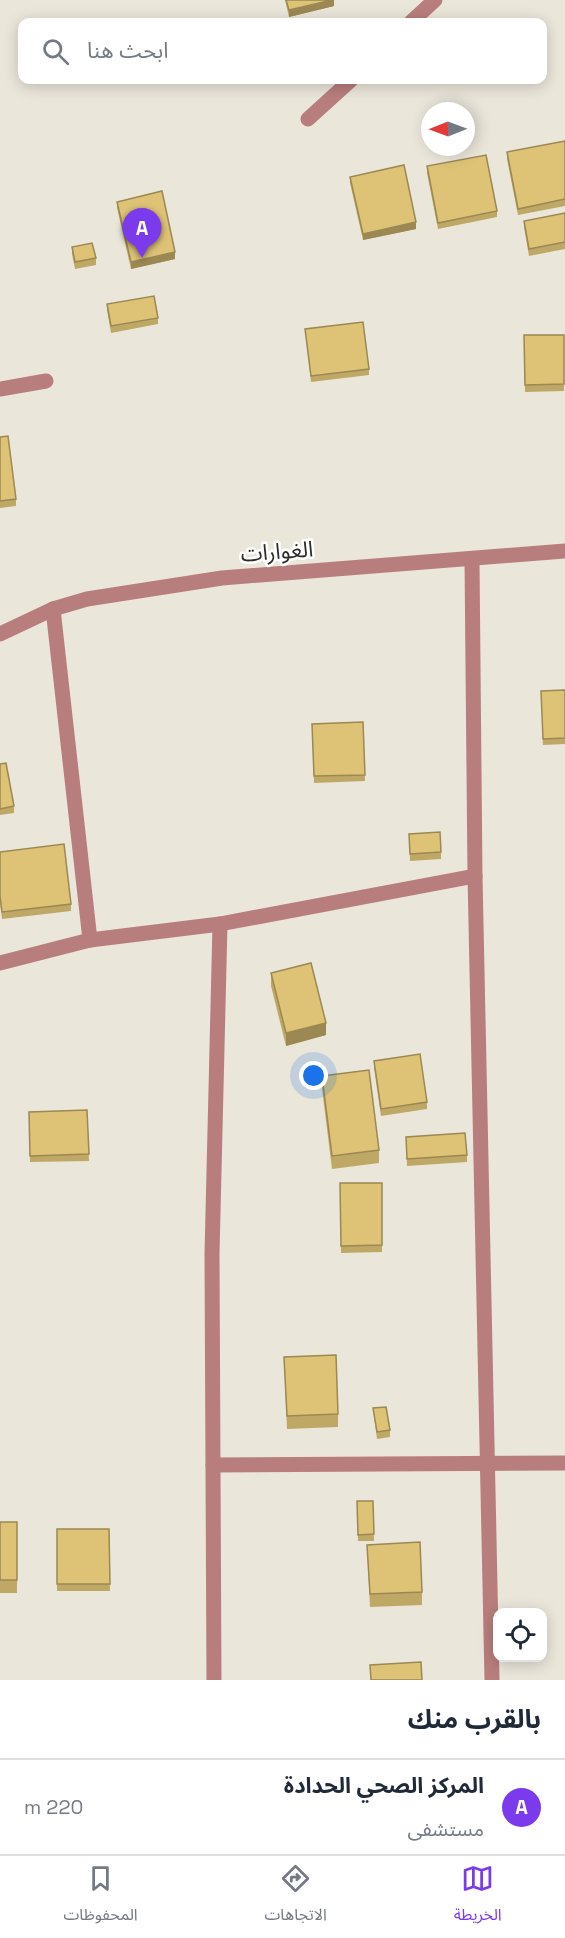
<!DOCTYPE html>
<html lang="ar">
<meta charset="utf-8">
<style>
body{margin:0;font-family:"Space Grotesk","Noto Sans Arabic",sans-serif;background:#f2f2f3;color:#1f2937;direction:rtl}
.controls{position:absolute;right:18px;bottom:18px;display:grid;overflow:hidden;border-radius:12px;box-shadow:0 3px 15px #0003}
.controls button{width:54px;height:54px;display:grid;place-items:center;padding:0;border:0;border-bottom:2px solid #e0e1e3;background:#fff;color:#1f2937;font:30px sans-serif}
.compass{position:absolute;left:421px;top:102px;width:54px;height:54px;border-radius:50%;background:#fff;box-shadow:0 3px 15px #0003;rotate:269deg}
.you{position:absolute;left:314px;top:1076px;width:21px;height:21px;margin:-15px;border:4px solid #fff;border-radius:50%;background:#1a73e8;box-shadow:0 0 0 9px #1a73e833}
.badge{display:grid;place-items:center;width:39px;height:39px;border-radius:50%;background:#7c3aed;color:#fff;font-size:20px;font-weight:700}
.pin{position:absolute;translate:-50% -50px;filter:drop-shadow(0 2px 3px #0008)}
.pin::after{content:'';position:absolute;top:32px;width:21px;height:18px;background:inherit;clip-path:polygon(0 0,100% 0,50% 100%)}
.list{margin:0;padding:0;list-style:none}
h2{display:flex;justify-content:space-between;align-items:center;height:78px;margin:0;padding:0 24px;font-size:26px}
h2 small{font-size:20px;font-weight:400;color:#747a83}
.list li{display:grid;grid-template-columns:39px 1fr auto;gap:18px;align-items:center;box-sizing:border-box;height:96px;padding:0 24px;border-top:2px solid #e0e1e3}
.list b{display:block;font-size:22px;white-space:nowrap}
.list p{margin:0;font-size:20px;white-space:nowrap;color:#747a83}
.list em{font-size:20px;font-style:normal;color:#747a83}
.icon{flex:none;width:33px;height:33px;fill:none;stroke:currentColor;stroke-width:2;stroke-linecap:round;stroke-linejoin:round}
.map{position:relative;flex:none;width:565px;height:1680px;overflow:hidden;direction:ltr}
.search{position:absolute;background:#fff;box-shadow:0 3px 15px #0003;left:18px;right:18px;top:18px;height:66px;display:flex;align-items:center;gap:15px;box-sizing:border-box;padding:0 21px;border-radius:12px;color:#747a83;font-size:22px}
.sheet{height:174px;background:#fff}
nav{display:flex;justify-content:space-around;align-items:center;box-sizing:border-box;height:84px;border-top:2px solid #e0e1e3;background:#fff;font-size:16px;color:#747a83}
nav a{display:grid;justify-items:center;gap:3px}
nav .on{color:#7c3aed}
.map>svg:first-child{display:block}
</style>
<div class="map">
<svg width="565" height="1680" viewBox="0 0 565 1680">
<rect width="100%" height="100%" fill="#ebe6da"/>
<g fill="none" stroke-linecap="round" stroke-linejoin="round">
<!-- minor -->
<g stroke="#b87e7d" stroke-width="15">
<path d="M411 22 435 0"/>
<path d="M308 119 351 80"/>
<path d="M0 389 46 381"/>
<path d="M472 560 475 876 492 1680"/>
<path d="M53 609 90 940"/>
<path d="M0 634 53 609 87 599 222 578 565 551"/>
<path d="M0 963 90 940 220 924 475 876"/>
<path d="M213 1465 565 1463"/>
<path d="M214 1680 212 1254 220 924"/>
</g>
</g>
<!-- wall -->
<g fill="#bfa865">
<path d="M285 0H334V6L289 17Z"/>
<path d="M565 141V206L518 215 507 159V152Z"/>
<path d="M427 166 497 211V217L438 229 427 173Z"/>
<path d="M350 177 416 229 363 240 350 183Z"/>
<path d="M117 202 175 259 131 269 117 208Z"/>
<path d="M565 213V249L529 256 524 227V221Z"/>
<path d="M72 247 96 258V265L75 269 72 254Z"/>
<path d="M107 304 158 318V324L111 333 107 310Z"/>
<path d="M305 329 369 369V375L311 382Z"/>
<path d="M524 335H564V391L525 392Z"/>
<path d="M0 437 16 499V506L0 508Z"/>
<path d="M565 690V744L543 745 541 691Z"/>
<path d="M363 722 365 781 314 783 312 724Z"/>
<path d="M0 764 14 806V813L0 815Z"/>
<path d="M409 834 441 852V859L410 861Z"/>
<path d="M0 852 71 904V911L2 919 0 902Z"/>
<path d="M271 973 326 1035 286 1046 271 986Z"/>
<path d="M374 1061 427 1102V1109L381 1116 374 1068Z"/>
<path d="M322 1076 379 1150V1163L332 1169 322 1089Z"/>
<path d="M87 1110 89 1161 30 1162 29 1112Z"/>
<path d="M406 1137 467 1155V1162L407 1166Z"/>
<path d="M340 1183H382V1252L341 1253Z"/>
<path d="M284 1357 338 1414V1427L287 1429Z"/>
<path d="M373 1408 390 1430V1437L377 1439Z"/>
<path d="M357 1501H373L374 1541H358Z"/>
<rect x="0" y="1522" width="17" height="71"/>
<path d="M57 1529H109L110 1591H57Z"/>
<path d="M367 1545 422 1592V1605L370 1607Z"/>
</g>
<!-- shaded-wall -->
<g fill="#9b8853">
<path d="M332 0H334V6L289 17V10Z"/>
<path d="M416 222V229L363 240V234Z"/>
<path d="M175 252V259L131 269V262Z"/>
<path d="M326 1023V1035L286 1046V1033Z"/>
</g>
<!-- building -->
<g fill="#dec376" stroke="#9b8853" stroke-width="1.5">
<path d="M286 0H332L289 10Z"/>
<path d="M565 141V199L518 209 507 152Z"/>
<path d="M486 155 497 211 438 223 427 166Z"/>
<path d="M404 165 416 222 363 234 350 177Z"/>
<path d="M162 191 175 252 131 262 117 202Z"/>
<path d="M565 213V242L529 249 524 221Z"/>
<path d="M92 243 96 258 75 262 72 247Z"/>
<path d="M154 296 158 318 111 326 107 304Z"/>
<path d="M363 322 369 369 311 376 305 329Z"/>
<path d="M524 335H564V384L525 385Z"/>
<path d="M8 436 16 499 0 501V437Z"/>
<path d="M565 690V738L543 739 541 691Z"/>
<path d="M363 722 365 775 314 776 312 724Z"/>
<path d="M6 763 14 806 0 809V764Z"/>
<path d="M440 832 441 852 410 854 409 834Z"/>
<path d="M64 844 71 904 2 912 0 896V852Z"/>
<path d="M311 963 326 1023 286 1033 271 973Z"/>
<path d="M420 1054 427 1102 381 1109 374 1061Z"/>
<path d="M369 1070 379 1150 332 1156 322 1076Z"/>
<path d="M87 1110 89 1154 30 1156 29 1112Z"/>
<path d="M465 1133 467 1155 407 1159 406 1137Z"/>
<path d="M340 1183H382V1245L341 1246Z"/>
<path d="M336 1355 338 1414 287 1416 284 1357Z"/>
<path d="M386 1407 390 1430 377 1432 373 1408Z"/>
<path d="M357 1501H373L374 1534 358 1535Z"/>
<rect x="0" y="1522" width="17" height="58"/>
<path d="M57 1529H109L110 1584H57Z"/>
<path d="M420 1542 422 1592 370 1594 367 1545Z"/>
<path d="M421 1662 422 1680H371L370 1665Z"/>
</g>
<g text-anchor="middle" stroke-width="5" stroke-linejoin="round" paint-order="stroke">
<!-- street labels -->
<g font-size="22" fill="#2d2b26" stroke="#fff">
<text transform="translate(277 551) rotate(-4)" y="8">الغوارات</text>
</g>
</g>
</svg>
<div class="controls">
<button><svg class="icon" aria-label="locate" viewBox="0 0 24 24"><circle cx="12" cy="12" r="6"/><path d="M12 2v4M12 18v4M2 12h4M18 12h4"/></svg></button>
</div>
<svg class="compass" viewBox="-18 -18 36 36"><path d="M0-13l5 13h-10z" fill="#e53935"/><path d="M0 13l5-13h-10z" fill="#747a83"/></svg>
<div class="you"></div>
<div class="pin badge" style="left:142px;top:258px">A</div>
<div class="search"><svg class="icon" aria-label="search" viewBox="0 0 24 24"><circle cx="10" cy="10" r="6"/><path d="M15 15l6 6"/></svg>ابحث هنا</div>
</div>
<section class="sheet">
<h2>بالقرب منك<small></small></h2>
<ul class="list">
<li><span class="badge">A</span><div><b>المركز الصحي الحدادة</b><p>مستشفى</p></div><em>220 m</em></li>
</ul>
</section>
<nav>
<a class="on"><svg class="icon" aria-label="map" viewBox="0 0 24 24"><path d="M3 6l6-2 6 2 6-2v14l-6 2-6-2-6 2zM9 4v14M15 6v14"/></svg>الخريطة</a>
<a><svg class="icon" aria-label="directions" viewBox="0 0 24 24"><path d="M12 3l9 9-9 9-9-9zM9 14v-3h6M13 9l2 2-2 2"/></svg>الاتجاهات</a>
<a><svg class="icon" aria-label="saved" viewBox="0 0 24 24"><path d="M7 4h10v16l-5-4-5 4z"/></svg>المحفوظات</a>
</nav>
